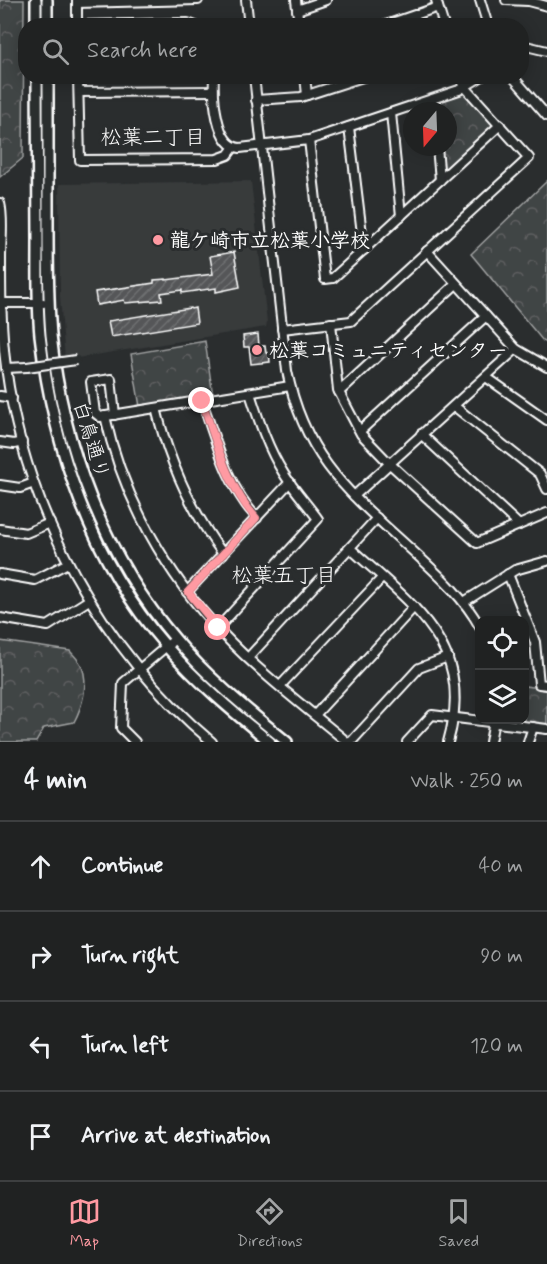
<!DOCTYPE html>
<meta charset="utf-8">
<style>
body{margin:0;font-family:Mynerve,"Klee One",sans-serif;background:#2d2f2f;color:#f1f3f6}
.controls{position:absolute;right:18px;bottom:18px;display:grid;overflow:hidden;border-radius:12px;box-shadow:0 3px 15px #0003}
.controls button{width:54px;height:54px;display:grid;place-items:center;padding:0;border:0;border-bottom:2px solid #3d3f40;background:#202222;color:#f1f3f6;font:30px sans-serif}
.compass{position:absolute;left:403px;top:102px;width:54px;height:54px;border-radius:50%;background:#202222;box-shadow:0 3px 15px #0003;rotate:199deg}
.stop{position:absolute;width:18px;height:18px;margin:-14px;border:4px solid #ff9aa2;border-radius:50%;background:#fff}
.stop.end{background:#ff9aa2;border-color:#fff;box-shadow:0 2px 6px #0008}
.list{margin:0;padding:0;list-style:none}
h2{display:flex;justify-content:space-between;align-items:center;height:78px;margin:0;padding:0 24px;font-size:26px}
h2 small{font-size:20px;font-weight:400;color:#a2a4a5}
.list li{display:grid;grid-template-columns:39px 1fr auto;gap:18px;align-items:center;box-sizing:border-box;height:90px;padding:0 24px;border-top:2px solid #3d3f40}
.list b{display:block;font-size:22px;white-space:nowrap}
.list em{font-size:20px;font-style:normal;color:#a2a4a5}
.icon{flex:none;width:33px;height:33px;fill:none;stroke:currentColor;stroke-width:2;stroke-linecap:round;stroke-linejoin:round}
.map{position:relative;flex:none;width:547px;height:742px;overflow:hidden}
.search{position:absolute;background:#202222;box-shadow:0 3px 15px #0003;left:18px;right:18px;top:18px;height:66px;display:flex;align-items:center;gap:15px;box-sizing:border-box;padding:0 21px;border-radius:24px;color:#a2a4a5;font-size:22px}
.sheet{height:438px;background:#202222}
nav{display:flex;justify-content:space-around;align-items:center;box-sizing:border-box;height:84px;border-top:2px solid #3d3f40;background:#202222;font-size:16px;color:#a2a4a5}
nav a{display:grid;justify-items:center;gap:3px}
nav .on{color:#ff9aa2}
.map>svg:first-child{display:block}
</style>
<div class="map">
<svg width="547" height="742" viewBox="0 0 547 742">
<defs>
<pattern id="forest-crowns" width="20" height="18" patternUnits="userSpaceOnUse" patternTransform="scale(1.5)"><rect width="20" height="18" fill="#414445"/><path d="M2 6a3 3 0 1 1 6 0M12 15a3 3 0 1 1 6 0" fill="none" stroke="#5e6061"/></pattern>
<pattern id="building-hatch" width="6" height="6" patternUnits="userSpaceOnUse" patternTransform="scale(1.5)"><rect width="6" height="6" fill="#555758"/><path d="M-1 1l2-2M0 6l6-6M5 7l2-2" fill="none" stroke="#6e7071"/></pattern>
</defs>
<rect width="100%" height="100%" fill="#2a2d2e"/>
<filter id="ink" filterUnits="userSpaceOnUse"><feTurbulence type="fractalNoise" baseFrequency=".0167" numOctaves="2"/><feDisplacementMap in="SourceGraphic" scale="12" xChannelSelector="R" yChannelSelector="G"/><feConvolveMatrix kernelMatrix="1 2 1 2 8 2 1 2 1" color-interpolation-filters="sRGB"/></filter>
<g filter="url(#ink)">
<!-- built -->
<path fill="#373a3b" d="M251 181 267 322 266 327 65 360 60 297 59 184Z"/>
<!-- forest -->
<g fill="url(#forest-crowns)" stroke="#a0a2a2" stroke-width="1.5">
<path d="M0 0H24L23 158 0 177Z"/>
<path d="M463 93 494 124 493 127 446 171 442 170 440 147H448V111H436L437 102Z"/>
<path d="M547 181V343L543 341 471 254Z"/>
<path d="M205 341 213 396 140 407 131 354Z"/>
<path d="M0 641 70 651C74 656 80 661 82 667 89 684 82 707 74 722L44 728 36 742H0Z"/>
<path d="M525 686 547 689V724L545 725 506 720H524Z"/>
</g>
<!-- building -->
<g fill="url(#building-hatch)" stroke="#fff" stroke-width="1.5">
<path d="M234 252 240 287 216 292V288L182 293V290L161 293 162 300 125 303 124 300 97 305 95 292 154 283V280L166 279V280L213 274 210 256Z"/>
<path d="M190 308 191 309 195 308 197 323 111 337 108 321Z"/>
<path d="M258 334 259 346H265L266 353H269L270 362 251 364 249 347H244L243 336Z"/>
</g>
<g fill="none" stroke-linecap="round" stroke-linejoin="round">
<defs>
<g id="minor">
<path d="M77 0V26"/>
<path d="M246 0 249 26"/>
<path d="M296 0 299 26"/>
<path d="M436 0 444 26"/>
<path d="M480 0 488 26"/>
<path d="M506 0 528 1 547 6"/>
<path d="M77 3 198 0"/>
<path d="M297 10 326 0"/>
<path d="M77 25 188 23 196 26"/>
<path d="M383 26 438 7"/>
<path d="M522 45 547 51"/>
<path d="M78 76 80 160 217 159 228 155 234 147"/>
<path d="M214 76C213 95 215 146 240 148L309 140 459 90 482 76"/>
<path d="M254 76 287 371C305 461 353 496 416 554 441 577 464 598 480 627"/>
<path d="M305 76 307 95"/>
<path d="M512 76 547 116"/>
<path d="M79 92 213 91"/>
<path d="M256 100 301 97 366 76"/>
<path d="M432 100 433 111"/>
<path d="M391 113 401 216"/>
<path d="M349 127 364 250"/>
<path d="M309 140 325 279 333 278 500 125"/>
<path d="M437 147 440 180"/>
<path d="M0 203C4 220 1 240 1 258 1 293 1 331 6 367 25 511 101 649 212 742"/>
<path d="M427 251 516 349 547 367"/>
<path d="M0 303H43"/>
<path d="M331 323 338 390 361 434 389 463 477 543 547 513"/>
<path d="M282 329 351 321 529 158 465 87 460 76"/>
<path d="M6 368 27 367"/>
<path d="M486 377 547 420"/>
<path d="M339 392 456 284"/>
<path d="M0 396 12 398"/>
<path d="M202 401C216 441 227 486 257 518"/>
<path d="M454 406 540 474 547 489"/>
<path d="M156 408C169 462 190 509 223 554"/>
<path d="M115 415 111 379 91 382 95 413 100 417 290 386"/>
<path d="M105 416C122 496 167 576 223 634 261 674 305 707 347 742"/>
<path d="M360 431 486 316"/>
<path d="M421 434 519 525"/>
<path d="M0 442 14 444 22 442"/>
<path d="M0 485 20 488 34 483"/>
<path d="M354 496 516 349"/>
<path d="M0 529 26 533 50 523"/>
<path d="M350 548C413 606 476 645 448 742"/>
<path d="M0 574 35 580 68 563"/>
<path d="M508 574 535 642 539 684 547 685"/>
<path d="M187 592 290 482"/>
<path d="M464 602 515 570 547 561"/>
<path d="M0 618 48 626 89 600"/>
<path d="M218 628 318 519C307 504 294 490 284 474 268 449 259 421 250 393"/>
<path d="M248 658 377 518"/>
<path d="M280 686 382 578"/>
<path d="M315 715 414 607"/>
<path d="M135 742 121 728 123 683 175 639"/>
<path d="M351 742 419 668 448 657"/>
<path d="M407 742 432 715 547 729"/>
<path d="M490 742 494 720"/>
<path d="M528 742 533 727"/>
</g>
<g id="major">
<path d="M36 0V26"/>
<path d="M47 0V26"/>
<path d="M37 76C37 131 38 186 38 240 38 272 37 304 40 335 53 448 91 560 166 646 197 682 233 712 270 742"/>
<path d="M48 76C48 126 48 176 48 226 48 262 48 299 51 335 63 446 103 555 177 641 209 679 248 710 287 742"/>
</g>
</defs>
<!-- minor casing -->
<use href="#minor" stroke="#fff" stroke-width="12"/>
<!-- major casing -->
<use href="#major" stroke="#fff" stroke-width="14"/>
<!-- minor -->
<use href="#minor" stroke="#2a2d2e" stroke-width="8"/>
<!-- major -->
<use href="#major" stroke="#2a2d2e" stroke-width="9"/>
<defs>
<path id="minor-bridge" d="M27 367 76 360"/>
</defs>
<!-- minor-bridge casing -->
<use href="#minor-bridge" stroke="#fff" stroke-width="12" stroke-linecap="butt"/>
<!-- minor-bridge -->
<use href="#minor-bridge" stroke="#2a2d2e" stroke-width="8"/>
</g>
</g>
<g fill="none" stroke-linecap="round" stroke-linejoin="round" filter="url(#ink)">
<!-- route -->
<path stroke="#ff9aa2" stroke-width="8" d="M202 401C216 441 227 486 256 518L188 592 218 628"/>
</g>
<!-- markers -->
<g fill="#ff9aa2" stroke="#2a2d2e" stroke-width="2">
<circle cx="158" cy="240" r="6"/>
<circle cx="257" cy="350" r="6"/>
</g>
<g text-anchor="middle" stroke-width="6" stroke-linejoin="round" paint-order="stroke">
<!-- poi labels -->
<g font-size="20" font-weight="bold" fill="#fff" stroke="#2a2d2e" text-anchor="start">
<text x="170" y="247">龍ケ崎市立松葉小学校</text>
<text x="269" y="357">松葉コミュニティセンター</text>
</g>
<!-- street labels -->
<g font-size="20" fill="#fff" stroke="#2a2d2e">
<text transform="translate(92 440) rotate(73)" y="7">白鳥通り</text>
</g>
<!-- neighbourhood labels -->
<g font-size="21" fill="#fff" stroke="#2a2d2e">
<text x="153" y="144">松葉二丁目</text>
<text x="284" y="582">松葉五丁目</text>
</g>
</g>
</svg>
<div class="controls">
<button><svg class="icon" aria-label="locate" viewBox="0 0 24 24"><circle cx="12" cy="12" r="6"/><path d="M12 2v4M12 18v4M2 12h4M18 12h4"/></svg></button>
<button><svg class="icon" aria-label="layers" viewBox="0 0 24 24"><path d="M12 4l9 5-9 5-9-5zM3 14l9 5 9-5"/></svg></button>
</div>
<svg class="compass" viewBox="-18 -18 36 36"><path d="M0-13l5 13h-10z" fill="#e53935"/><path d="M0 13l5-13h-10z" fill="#a2a4a5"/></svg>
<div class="stop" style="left:218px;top:628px"></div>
<div class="stop end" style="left:202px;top:401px"></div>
<div class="search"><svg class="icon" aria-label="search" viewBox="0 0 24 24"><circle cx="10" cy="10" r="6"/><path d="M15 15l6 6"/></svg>Search here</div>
</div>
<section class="sheet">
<h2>4 min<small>Walk · 250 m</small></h2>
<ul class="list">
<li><svg class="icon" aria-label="ahead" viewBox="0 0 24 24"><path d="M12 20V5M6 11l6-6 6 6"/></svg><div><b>Continue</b></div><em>40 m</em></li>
<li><svg class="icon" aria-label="right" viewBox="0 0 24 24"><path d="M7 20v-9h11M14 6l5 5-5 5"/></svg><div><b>Turn right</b></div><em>90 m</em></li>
<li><svg class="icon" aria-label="left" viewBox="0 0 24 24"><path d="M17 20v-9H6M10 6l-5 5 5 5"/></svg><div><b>Turn left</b></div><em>120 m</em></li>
<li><svg class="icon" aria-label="arrive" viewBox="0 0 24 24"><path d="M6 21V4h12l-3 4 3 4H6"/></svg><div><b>Arrive at destination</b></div></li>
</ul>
</section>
<nav>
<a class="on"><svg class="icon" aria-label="map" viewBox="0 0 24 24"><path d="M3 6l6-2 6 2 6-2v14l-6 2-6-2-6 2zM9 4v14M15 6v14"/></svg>Map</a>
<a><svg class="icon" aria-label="directions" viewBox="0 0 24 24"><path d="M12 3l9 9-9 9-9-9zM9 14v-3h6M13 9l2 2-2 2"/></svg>Directions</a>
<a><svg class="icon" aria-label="saved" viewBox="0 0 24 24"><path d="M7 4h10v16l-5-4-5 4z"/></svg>Saved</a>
</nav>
